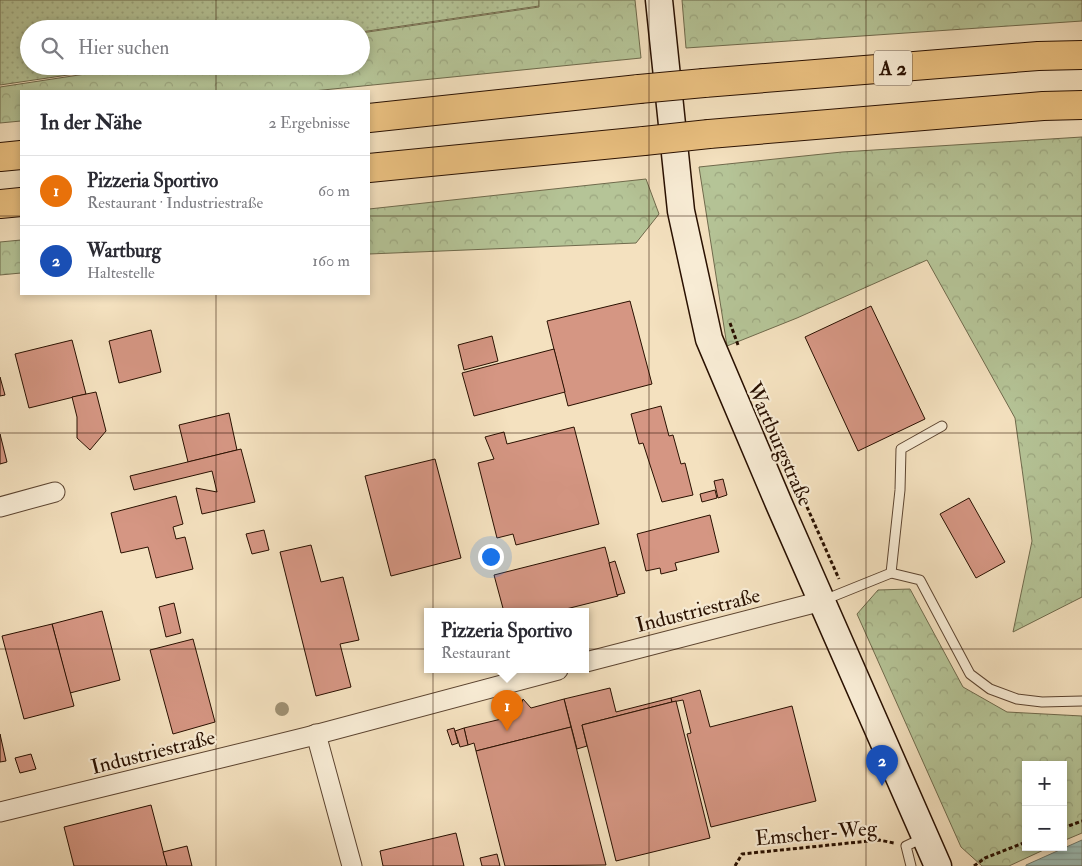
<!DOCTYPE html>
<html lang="de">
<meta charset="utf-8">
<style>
body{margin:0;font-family:"IM FELL Double Pica",serif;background:#f2f2f3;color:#2b2b33}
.controls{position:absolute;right:15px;bottom:15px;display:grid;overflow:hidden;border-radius:0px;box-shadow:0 2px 8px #0003}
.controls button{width:45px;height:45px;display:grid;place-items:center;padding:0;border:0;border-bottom:1px solid #e1e1e2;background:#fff;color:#2b2b33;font:25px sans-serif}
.you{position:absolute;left:490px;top:556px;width:18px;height:18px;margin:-12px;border:4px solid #fff;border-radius:50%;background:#1a73e8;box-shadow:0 0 0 8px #1a73e833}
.badge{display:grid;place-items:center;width:32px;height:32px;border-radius:50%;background:#b45309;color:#fff;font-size:16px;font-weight:700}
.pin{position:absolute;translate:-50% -41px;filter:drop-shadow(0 1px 2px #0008)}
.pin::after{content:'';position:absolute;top:26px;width:18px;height:15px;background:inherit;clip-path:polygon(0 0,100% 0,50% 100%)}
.popup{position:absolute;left:424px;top:608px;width:165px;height:65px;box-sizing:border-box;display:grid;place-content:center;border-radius:0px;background:#fff;filter:drop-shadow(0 1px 4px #0005);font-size:16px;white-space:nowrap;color:#7c7c81}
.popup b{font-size:19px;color:#2b2b33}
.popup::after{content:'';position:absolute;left:50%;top:100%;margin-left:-10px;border:10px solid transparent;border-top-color:#fff}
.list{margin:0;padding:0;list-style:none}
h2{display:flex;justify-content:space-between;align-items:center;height:65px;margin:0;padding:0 20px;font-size:21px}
h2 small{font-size:16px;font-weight:400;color:#7c7c81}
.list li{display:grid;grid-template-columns:32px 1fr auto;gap:15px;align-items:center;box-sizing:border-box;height:70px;padding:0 20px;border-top:1px solid #e1e1e2}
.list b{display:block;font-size:19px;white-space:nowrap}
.list p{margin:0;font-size:16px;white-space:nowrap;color:#7c7c81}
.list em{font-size:16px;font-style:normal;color:#7c7c81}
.icon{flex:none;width:28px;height:28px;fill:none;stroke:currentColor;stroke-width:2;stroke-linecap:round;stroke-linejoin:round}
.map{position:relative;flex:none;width:1082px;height:866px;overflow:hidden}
.search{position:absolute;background:#fff;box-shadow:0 2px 8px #0003;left:20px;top:20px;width:350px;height:55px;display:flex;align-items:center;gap:12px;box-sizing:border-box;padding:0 18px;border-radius:28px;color:#7c7c81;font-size:19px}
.panel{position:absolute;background:#fff;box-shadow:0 2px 8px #0003;left:20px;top:90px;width:350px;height:205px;border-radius:0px}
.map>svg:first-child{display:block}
</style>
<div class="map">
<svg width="1082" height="866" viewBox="0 0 1082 866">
<defs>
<pattern id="grass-dots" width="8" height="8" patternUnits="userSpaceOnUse" patternTransform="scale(1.25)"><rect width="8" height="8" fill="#b5c497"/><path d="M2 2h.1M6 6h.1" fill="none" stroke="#9ca780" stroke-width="1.8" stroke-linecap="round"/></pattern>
<pattern id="forest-crowns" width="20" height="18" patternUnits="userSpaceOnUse" patternTransform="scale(1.25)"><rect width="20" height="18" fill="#b5c497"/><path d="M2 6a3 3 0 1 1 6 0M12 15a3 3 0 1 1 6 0" fill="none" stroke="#9ca780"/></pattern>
<pattern id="water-rules" width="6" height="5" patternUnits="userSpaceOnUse" patternTransform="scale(1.25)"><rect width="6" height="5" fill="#9cbdb5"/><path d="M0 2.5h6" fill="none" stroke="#86a19a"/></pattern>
</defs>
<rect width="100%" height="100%" fill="#f4e1bf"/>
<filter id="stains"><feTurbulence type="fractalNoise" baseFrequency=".004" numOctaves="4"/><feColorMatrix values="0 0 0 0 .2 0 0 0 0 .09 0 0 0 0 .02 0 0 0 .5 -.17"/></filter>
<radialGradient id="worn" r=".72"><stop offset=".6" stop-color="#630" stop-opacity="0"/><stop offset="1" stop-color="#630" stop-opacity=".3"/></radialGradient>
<!-- grass -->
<path fill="url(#grass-dots)" stroke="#6f6a4c" d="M0 0H539V6L361 32V29H29V66H129L0 85Z"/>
<!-- forest -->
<g fill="url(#forest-crowns)" stroke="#6f6a4c">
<path d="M539 0H635L641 58 313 91H21V121L0 123V87L138 66H361V33L539 7Z"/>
<path d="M682 0H1082V21L686 48Z"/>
<path d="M1082 137V597L1013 632 1032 541 1015 418 927 260 797 318 727 346 699 167 842 152Z"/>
<path d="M646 179 659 214 636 243 369 254V209Z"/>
<path d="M21 240V273L0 275V242Z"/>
<path d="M910 589 963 687 1007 712 1082 716V833L1063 841V765H1026V847H1050L1009 866H982L961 847 857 614 878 590Z"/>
</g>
<!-- water -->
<path fill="url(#water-rules)" stroke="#6e786d" d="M1082 840V866H1026V865Z"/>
<!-- building -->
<g fill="#d59683" stroke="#291000">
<path d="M630 301 652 384 568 406 547 321Z"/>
<path d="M871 306 925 419 858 451 805 337Z"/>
<path d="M151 330 161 372 119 383 109 341Z"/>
<path d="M492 336 498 361 464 370 458 345Z"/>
<path d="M72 340 86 394 29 408 15 354Z"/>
<path d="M554 349 565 392 474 416 462 373Z"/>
<path d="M0 377 5 395 0 396Z"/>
<path d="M96 392 106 431 90 450 77 438V417L72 397Z"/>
<path d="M661 406 669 436 673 435 681 464 685 463 693 495 662 502 643 443 639 444 631 414Z"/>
<path d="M229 413 237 450 188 462 179 425Z"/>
<path d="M574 427 599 524 516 545 513 534 497 538 478 463 494 459 485 437 504 432 507 444Z"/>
<path d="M0 434 7 462 0 464Z"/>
<path d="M241 449 255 502 202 514 196 488 217 492 212 471 134 490 130 476Z"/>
<path d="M435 459 461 558 391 576 365 476Z"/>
<path d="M723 479 727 495 718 498 714 481Z"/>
<path d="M715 490 717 498 702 502 700 494Z"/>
<path d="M176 496 183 524 173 527 176 539 185 537 193 569 156 578 148 547 121 553 111 513Z"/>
<path d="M969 498 1005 562 976 578 940 514Z"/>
<path d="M710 515 719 552 675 563 677 570 661 574 660 568 646 571 637 534Z"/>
<path d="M264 530 269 550 252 554 246 534Z"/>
<path d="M311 545 321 582 343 577 359 640 340 644 351 687 316 696 280 552Z"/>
<path d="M605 547 618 596 554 612H504L494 575Z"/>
<path d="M615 561 625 593 617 595 609 563Z"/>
<path d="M174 603 181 633 166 637 159 607Z"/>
<path d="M102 611 120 680 70 693 52 624Z"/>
<path d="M52 624 74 706 24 719 2 636Z"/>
<path d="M193 639 215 722 173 734 150 650Z"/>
<path d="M610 688 616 712 671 698 672 702 582 725 587 746 577 749 564 699Z"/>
<path d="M700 690 710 727 792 706 816 801 711 827 687 734 691 733 683 700 672 702 671 698Z"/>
<path d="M523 699 531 708 564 699 571 727 476 751 474 743 468 745 464 728 518 715Z"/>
<path d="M676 701 710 838 616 861 582 725Z"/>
<path d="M571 727 606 865 505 866 476 751Z"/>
<path d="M454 728 458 743 452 745 447 730Z"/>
<path d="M464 728 468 745 460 747 455 731Z"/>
<path d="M0 734 6 761 0 762Z"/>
<path d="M31 754 36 769 20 773 15 758Z"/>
<path d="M151 805 167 866H74L64 827Z"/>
<path d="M456 833 464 866H383L380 851Z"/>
<path d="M187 846 192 866H167L163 852Z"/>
<path d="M497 854 500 866H482L480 858Z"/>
</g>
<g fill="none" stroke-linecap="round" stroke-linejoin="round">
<defs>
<g id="service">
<path d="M891 573 900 490 901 449 942 426"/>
<path d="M824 600 891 573 920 580 970 674 990 689 1017 699 1042 702 1082 701"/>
<path d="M911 866 906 846 923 838"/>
</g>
<g id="minor">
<path d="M0 507 55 492"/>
<path d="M586 662 822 601"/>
<path d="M316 734 352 866"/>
<path d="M0 812 307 737 558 670"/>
</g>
<path id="secondary" d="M659 0 681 211 709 339 779 504 938 866"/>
<g id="motorway">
<path d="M704 83 1038 56 1082 55"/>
<path d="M369 118 639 89"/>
<path d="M709 134 1043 106 1082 105"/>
<path d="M0 157 21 155"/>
<path d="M369 168 644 141"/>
<path d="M0 204 21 202"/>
</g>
</defs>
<!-- service casing -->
<use href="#service" stroke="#5c4430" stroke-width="11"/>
<!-- minor casing -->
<use href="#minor" stroke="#5c4430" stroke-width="21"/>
<!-- secondary casing -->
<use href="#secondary" stroke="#291000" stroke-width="29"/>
<!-- motorway casing -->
<use href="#motorway" stroke="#291000" stroke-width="30"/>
<!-- path -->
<g stroke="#291000" stroke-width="3" stroke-dasharray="4 2.5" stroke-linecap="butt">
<path d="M730 323 738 345"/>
<path d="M799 489 839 579"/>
<path d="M1063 828 1082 821"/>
<path d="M735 866 742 854 879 840 894 843"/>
<path d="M974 866 985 858 1026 842"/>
</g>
<!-- service -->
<use href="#service" stroke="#f8ecd5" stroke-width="9"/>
<!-- minor -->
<use href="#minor" stroke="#f8ecd5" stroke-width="19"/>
<!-- secondary -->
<use href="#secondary" stroke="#f8ecd5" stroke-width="26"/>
<!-- motorway -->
<use href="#motorway" stroke="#eac080" stroke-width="28"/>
<defs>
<g id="motorway-bridge">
<path d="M639 89 704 83"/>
<path d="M644 141 709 134"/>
</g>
</defs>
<!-- motorway-bridge casing -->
<use href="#motorway-bridge" stroke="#291000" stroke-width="30" stroke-linecap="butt"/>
<!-- motorway-bridge -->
<use href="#motorway-bridge" stroke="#eac080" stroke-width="28"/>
</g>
<!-- trees -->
<circle fill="#9f9173" cx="282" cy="709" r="7"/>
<!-- grid -->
<path fill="none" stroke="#291000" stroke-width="1" stroke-opacity="0.55" d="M216 0V29M433 0V866M649 0V866M866 0V866M216 66V91M0 216H21M369 216H1082M216 294V866M0 433H1082M0 649H1082"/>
<g text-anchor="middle" stroke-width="4.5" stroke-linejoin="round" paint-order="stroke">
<!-- shield labels -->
<rect fill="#f8ecd5" stroke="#675240" stroke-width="1" x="874" y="50.5" width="38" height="35" rx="4"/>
<g font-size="20" font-weight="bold" fill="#291000">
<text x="893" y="75">A 2</text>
</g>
<!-- street labels -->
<g font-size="21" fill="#291000" stroke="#f8ecd5">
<text transform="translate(780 444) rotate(66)" y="7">Wartburgstraße</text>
<text transform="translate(698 610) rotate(-14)" y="7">Industriestraße</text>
<text transform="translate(153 752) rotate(-14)" y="7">Industriestraße</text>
<text transform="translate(816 833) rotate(-5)" y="7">Emscher-Weg</text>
</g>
</g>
<rect width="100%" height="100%" filter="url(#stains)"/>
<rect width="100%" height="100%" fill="url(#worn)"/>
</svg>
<div class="controls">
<button>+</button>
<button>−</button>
</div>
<div class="you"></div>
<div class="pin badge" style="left:507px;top:731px;background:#e8710a">1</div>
<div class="popup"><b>Pizzeria Sportivo</b>Restaurant</div>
<div class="pin badge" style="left:882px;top:786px;background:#1a4fb4">2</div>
<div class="search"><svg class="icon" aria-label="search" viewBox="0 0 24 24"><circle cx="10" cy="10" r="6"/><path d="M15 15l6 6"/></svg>Hier suchen</div>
<section class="panel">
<h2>In der Nähe<small>2 Ergebnisse</small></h2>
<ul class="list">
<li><span class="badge" style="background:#e8710a">1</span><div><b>Pizzeria Sportivo</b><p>Restaurant · Industriestraße</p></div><em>60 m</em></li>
<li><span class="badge" style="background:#1a4fb4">2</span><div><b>Wartburg</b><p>Haltestelle</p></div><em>160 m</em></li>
</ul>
</section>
</div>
